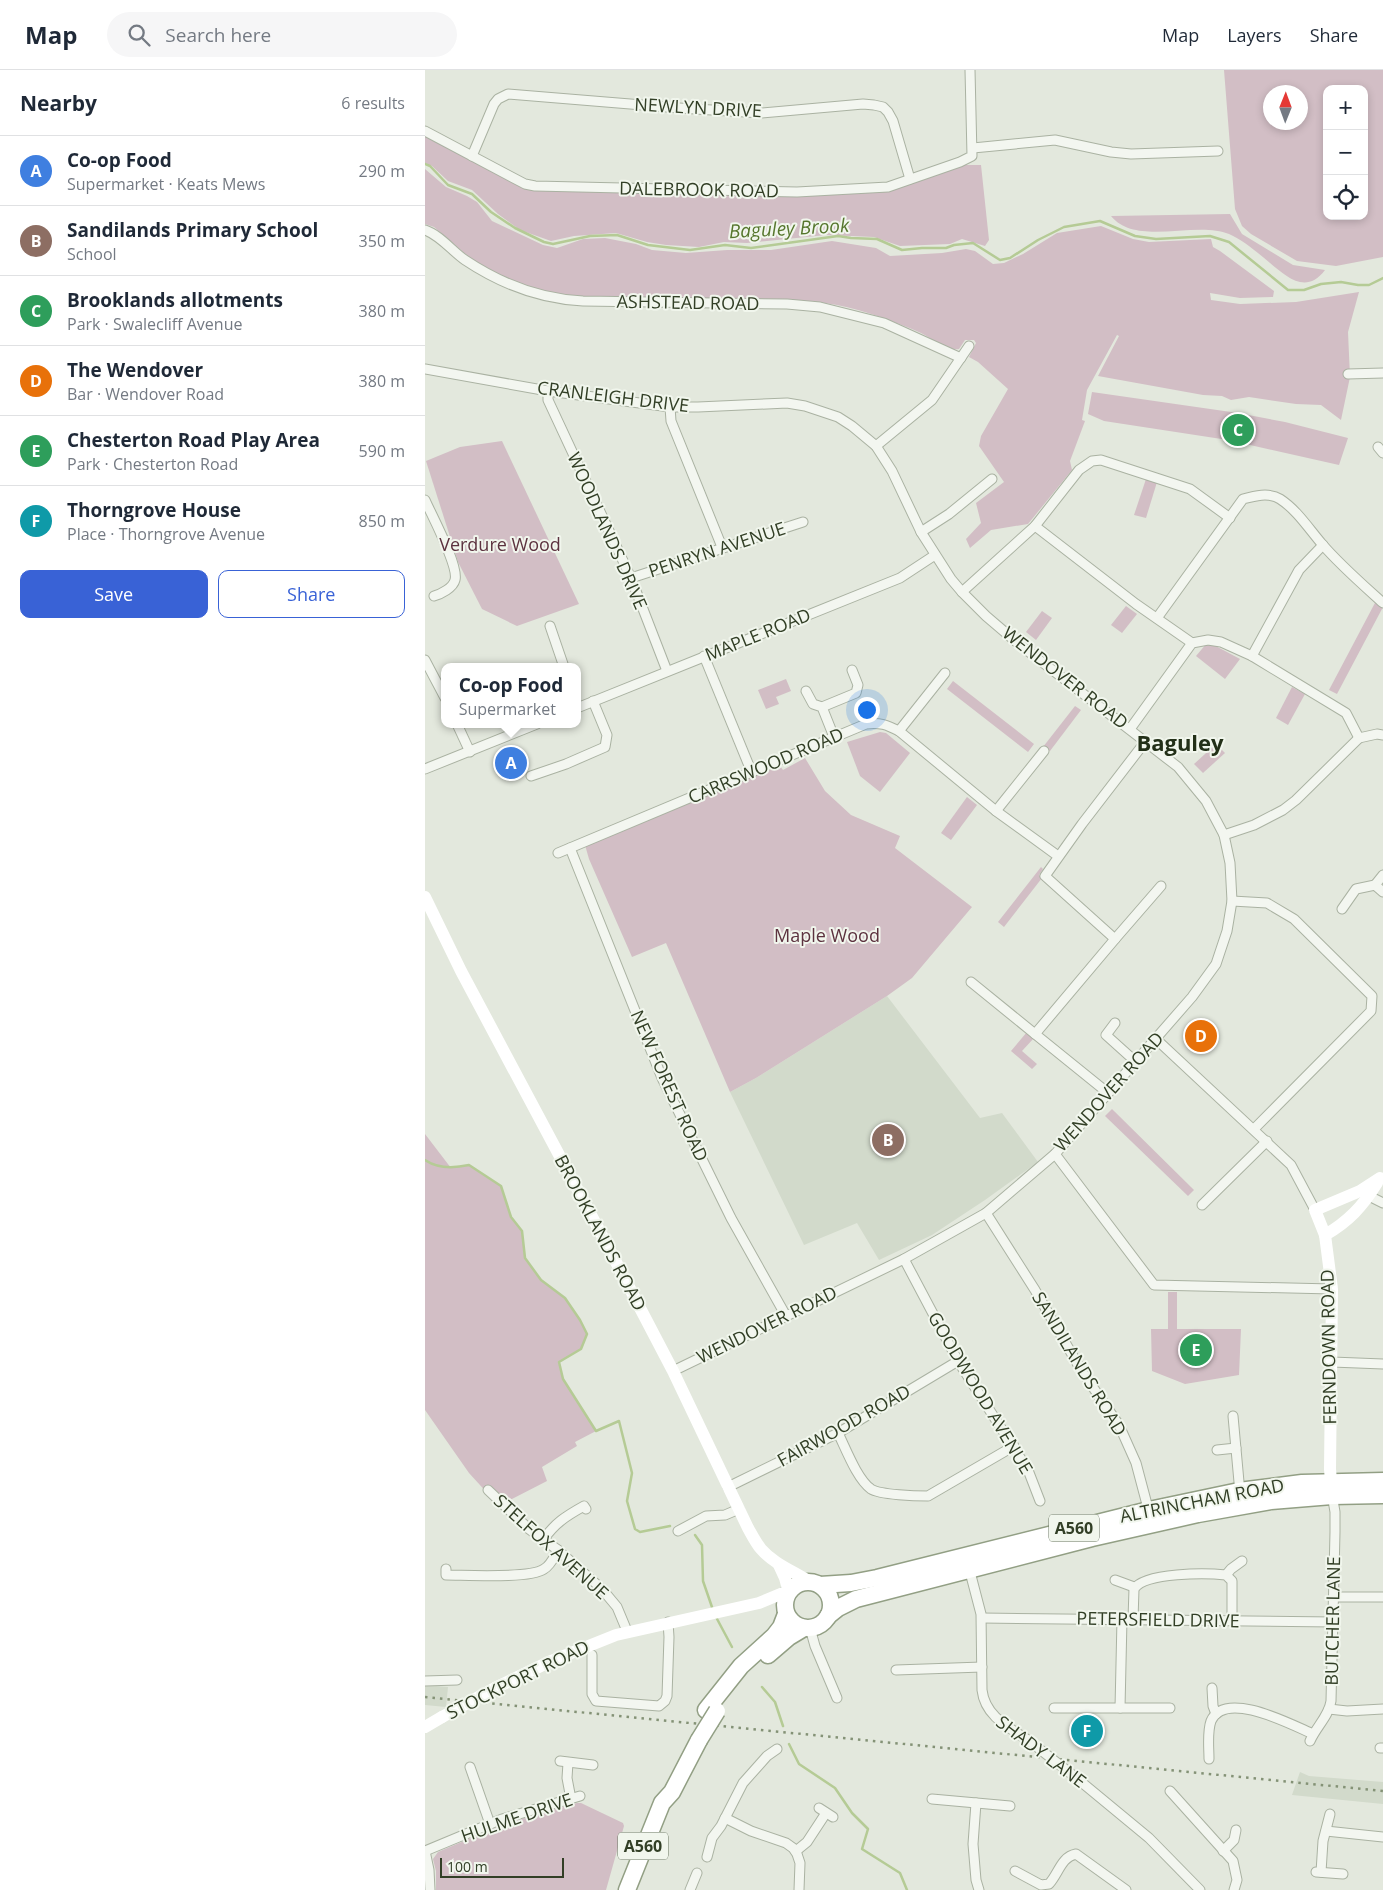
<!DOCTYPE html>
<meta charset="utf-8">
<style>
body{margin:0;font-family:"Open Sans",sans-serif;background:#f6f6f7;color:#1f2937}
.controls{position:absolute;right:15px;top:15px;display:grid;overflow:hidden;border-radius:10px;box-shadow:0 2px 8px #0003}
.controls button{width:45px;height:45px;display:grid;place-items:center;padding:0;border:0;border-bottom:1px solid #e0e1e3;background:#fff;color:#1f2937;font:25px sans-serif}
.compass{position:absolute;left:838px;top:15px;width:45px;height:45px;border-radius:50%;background:#fff;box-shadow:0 2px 8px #0003;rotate:1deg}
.scale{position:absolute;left:15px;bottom:12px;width:124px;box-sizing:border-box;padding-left:5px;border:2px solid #323f26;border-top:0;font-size:14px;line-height:18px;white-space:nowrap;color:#323f26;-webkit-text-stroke:4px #f1f6ed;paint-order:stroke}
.you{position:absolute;left:441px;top:639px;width:18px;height:18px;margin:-12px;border:4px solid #fff;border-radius:50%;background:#1a73e8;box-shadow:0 0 0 8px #1a73e833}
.badge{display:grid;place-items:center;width:32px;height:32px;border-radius:50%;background:#3962d6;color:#fff;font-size:16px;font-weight:700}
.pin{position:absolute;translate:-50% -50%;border:2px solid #fff;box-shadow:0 1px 5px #0006}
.popup{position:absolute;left:16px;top:593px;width:140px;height:65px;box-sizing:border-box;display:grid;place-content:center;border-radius:10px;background:#fff;filter:drop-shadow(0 1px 4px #0005);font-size:16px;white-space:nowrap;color:#747a83}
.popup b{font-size:19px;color:#1f2937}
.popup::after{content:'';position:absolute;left:50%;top:100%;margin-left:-10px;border:10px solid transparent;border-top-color:#fff}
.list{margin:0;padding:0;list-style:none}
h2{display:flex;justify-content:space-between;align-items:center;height:65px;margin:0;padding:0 20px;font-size:21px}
h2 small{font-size:16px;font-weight:400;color:#747a83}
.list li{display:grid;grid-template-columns:32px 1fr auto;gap:15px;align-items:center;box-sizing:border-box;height:70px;padding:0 20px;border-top:1px solid #e0e1e3}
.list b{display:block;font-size:19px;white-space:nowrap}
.list p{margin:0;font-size:16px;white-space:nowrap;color:#747a83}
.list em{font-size:16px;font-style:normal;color:#747a83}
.actions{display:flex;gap:10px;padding:15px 20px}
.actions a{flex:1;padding:11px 0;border:1px solid #3962d6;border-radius:10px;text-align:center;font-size:18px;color:#3962d6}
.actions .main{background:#3962d6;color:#fff}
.icon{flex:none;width:28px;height:28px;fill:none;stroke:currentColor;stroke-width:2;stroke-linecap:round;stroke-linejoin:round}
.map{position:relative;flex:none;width:958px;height:1820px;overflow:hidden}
header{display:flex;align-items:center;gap:30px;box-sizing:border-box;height:70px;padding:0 25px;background:#fff;border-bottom:1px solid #e0e1e3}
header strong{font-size:24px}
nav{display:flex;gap:28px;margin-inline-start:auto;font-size:18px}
.search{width:350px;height:45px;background:#f6f6f7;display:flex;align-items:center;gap:12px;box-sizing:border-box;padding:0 18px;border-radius:28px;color:#747a83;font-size:19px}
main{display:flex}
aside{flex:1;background:#fff}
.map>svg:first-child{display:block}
</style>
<header>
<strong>Map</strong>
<div class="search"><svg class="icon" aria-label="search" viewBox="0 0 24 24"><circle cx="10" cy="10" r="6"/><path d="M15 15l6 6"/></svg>Search here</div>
<nav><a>Map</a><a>Layers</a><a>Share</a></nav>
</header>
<main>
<aside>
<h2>Nearby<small>6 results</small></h2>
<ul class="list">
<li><span class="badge" style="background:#3f7fe0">A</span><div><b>Co-op Food</b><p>Supermarket · Keats Mews</p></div><em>290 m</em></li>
<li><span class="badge" style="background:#8d6e63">B</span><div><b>Sandilands Primary School</b><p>School</p></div><em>350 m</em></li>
<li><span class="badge" style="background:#2e9e5b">C</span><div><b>Brooklands allotments</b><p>Park · Swalecliff Avenue</p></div><em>380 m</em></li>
<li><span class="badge" style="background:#e8710a">D</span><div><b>The Wendover</b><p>Bar · Wendover Road</p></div><em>380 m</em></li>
<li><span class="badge" style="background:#2e9e5b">E</span><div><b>Chesterton Road Play Area</b><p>Park · Chesterton Road</p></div><em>590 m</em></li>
<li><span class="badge" style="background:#0f9aa8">F</span><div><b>Thorngrove House</b><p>Place · Thorngrove Avenue</p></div><em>850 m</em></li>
</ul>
<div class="actions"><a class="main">Save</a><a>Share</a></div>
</aside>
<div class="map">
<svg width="958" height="1820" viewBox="0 0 958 1820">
<rect width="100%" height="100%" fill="#e3e8dd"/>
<!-- built -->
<g fill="#d2dacb">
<path d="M462 926 555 1048 577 1043 613 1092 560 1130 507 1165 454 1190 432 1153 379 1175 305 1022 331 1008Z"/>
<path d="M0 1615 23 1617 21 1637 0 1635Z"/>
<path d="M875 1702 884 1706 958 1712V1734L867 1725Z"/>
</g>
<!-- green -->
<g fill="#d2bec5" fill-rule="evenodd">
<path d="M799 0H958V187L911 196 872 191 826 164 817 156 810 139ZM902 19H939V146H902ZM846 22H876V52H846Z"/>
<path d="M0 64 101 119 327 124 448 121 538 95H556L564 170 560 176 537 169 525 174 475 176 449 167 401 165 322 173 299 172 274 177 241 175 222 172 191 163 149 166 126 171 95 160 73 144 47 120 23 111 7 96 0 93Z"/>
<path d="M0 99 21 117 42 126 52 132 67 151 118 175 132 178 158 169 180 168 211 174 227 180 261 183 302 180H346L407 171 451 178 465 186 517 183 541 179 550 181 568 194 579 193 598 184 632 163 676 156 708 169 724 172 786 169 788 177 795 181 849 221 848 227 815 228 785 223 786 230 815 234 871 232 934 222 923 262 925 307 916 350 896 335 871 334 824 327 806 330 797 326 778 325 673 306 694 266 692 265 662 320 657 350 660 351 645 391 647 400 603 454 566 460 545 478 541 469 556 453 551 433 579 412 554 376 556 366 583 319 553 292 544 287 551 273 549 270H540L534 279C520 281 508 269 496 263 471 252 439 240 412 235 396 232 379 231 363 230L172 228 137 226 108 218 75 206 45 188 9 157 0 154Z"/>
<path d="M805 144 817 164 868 195 900 200C881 225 862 207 845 193 833 183 818 170 804 164 771 150 711 177 686 146Z"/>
<path d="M667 322 813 343 860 352 923 368 914 395 803 370 679 351 663 344Z"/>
<path d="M77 371 154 534 92 556 57 539 33 492 1 391 35 377Z"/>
<path d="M721 409 732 412 721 448 709 445Z"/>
<path d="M951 531 958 537 912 624 904 620Z"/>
<path d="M701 536 712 544 697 563 686 555Z"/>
<path d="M617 541 627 548 611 570 601 562Z"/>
<path d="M782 573H785L815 589 800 609 771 586Z"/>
<path d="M361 609 366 621 351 627 354 634 341 639 333 620Z"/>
<path d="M528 611 609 674 603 682 522 619Z"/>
<path d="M867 617 880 624 863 655 851 648Z"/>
<path d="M650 636 656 640 625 681 618 677Z"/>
<path d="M455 662 461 663 485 683 455 722 435 706 422 672Z"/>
<path d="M791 674 800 683 778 703 769 694Z"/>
<path d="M380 688 400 721 426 745 475 766 470 778 547 837 487 908 462 926 331 1008 305 1022 241 873 207 887 164 789 160 775 164 772 355 696 358 700Z"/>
<path d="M542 727 552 735 526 770 516 763Z"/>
<path d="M616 797 618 799 614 805 617 808 579 857 573 852Z"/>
<path d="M602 962 609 968 597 981 612 994 607 999 586 981Z"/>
<path d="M687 1039 769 1120 763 1126 680 1046Z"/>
<path d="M0 1064 26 1098 44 1095 76 1116 86 1147 97 1161 100 1189 116 1210 140 1228 155 1250 162 1264 156 1279 134 1292 138 1309 171 1361 150 1372 152 1376 117 1397 122 1411 85 1430 78 1423 65 1426 44 1403 0 1340Z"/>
<path d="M743 1222H752V1259H816L814 1305 760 1314 727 1301 726 1259H743Z"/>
<path d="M152 1733H156L198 1753 199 1756 181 1820H11V1801L8 1789 13 1782 79 1754Z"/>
</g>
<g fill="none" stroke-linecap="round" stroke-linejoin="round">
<!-- stream -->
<g stroke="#b5cb95" stroke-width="2.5">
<path d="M0 94 5 96 23 115 47 124 66 142 90 158 119 172 128 174 165 166 192 165 223 175 265 180 300 175 326 178 413 166 426 168 452 169 477 180 497 178H521L529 175 548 173 575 190 585 188 613 170 639 157 675 151 710 166 731 169 785 166 804 172 863 220H879L896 214 916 212 933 215H944L958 208"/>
<path d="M0 1090C13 1099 30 1098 44 1095L76 1116 86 1147 97 1161 100 1188 116 1210 140 1228 155 1250 162 1264 156 1279 134 1292 138 1309 171 1361 194 1351 207 1403 202 1431 210 1459 215 1462 245 1456"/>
<path d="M270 1465 277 1475 278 1511 288 1540"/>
<path d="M291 1547 307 1577"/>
<path d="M337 1617 350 1632 358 1656"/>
<path d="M364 1674 374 1694 410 1718 427 1743 443 1759 437 1779 475 1803 482 1820"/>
</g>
<defs>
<g id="street">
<path d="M0 61 81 104 100 114 110 116 372 122 463 117 535 92 547 86 545 0"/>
<path d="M548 78 630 70 686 82 706 84 793 81"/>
<path d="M47 86 69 34 73 29 83 24 254 38 336 43 438 34 449 35 458 37 463 42 468 51 485 109"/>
<path d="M0 160C15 165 27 181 40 190 76 214 115 229 158 231L362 234 395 237 459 253 536 288"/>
<path d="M0 299 123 321 245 337H273L362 333 380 336 413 347 427 356 451 376 467 401 496 462 526 509 537 522 561 546 595 575 753 697 781 731 799 765 805 793 807 831 802 861 791 894 767 927 630 1084 561 1143 479 1189 248 1301"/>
<path d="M923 304 958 303"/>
<path d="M123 321V330L206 508 242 601"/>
<path d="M245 337 246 351 297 477"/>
<path d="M451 376 507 330 544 276"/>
<path d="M953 377 958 383"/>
<path d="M0 430C7 446 34 496 30 510 28 518 16 524 9 526"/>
<path d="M610 456 711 534 767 573"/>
<path d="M496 462 524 444 567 409"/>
<path d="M206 508 378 452"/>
<path d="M537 522 610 456 654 400 667 391 676 390 765 419 805 448"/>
<path d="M732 548 818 429C829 426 844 422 855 429 872 440 884 459 897 474 915 495 937 514 958 533"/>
<path d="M125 556 139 597"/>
<path d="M279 586 327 703"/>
<path d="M827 586 874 500 898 475"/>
<path d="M0 590 20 628"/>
<path d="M381 621 388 634 397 637 409 667"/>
<path d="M397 637 431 623 433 615 427 600"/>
<path d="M152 638 475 508 510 485"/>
<path d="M32 654 45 682"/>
<path d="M705 659 767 573 783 570 796 572 827 586 921 643 934 668"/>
<path d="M474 661 520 603"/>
<path d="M0 699 112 654"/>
<path d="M106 706 141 694 180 677 182 665 168 631"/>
<path d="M571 741 619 681"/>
<path d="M799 765 829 755 858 740 871 730 934 668 952 664 958 665"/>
<path d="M145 778 237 1008 306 1148 361 1246"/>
<path d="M133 783 441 654C455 652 462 655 474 661L571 741 633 786"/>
<path d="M950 815 958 805"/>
<path d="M807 831 842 833 869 849 947 926 946 941 829 1059"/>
<path d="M917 839 931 819 950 815 958 822"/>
<path d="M690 869 736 816"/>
<path d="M546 912 610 964"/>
<path d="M690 953 681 965 711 992"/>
<path d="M731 969 866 1095 890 1140"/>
<path d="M683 1023 610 964 690 869 620 806 657 754 720 672"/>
<path d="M630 1084 729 1215 907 1219"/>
<path d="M938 1123 958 1133"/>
<path d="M777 1135 842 1071"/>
<path d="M561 1143 610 1220 656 1300 694 1355 711 1393 724 1442"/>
<path d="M479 1189 533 1291 603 1400 615 1431"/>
<path d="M907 1292 958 1294"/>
<path d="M808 1346 815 1423"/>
<path d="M413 1363C421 1379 432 1409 446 1419 455 1425 492 1426 503 1426L589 1376"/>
<path d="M792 1380 811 1378"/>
<path d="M303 1417 413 1363 533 1291"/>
<path d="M63 1420 104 1459 133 1480 177 1519 192 1537 202 1561"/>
<path d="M253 1461 281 1446 300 1445 314 1439"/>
<path d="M118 1470C130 1453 141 1446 159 1436L161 1439"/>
<path d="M544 1498 556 1544 557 1620C560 1646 583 1657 603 1670"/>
<path d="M21 1499V1505C41 1505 105 1509 119 1499 126 1495 129 1487 133 1480"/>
<path d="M801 1505 806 1499 817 1491"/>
<path d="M690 1510 709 1517"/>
<path d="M909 1527H958"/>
<path d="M557 1548 909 1552"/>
<path d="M708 1549 709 1519C720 1502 782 1503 801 1505L807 1511V1551"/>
<path d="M385 1558 390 1576 412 1628"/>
<path d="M167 1585V1624L171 1631 234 1636 240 1631 242 1626 244 1567 243 1552"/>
<path d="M471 1600 557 1597"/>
<path d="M0 1611 32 1610"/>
<path d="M787 1618 788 1636 791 1644"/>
<path d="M629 1638H745"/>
<path d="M695 1638 697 1549"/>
<path d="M904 1639 922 1641 958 1639"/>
<path d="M885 1671C891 1657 904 1646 906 1631L910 1462V1442L907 1424"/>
<path d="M955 1678H958"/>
<path d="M784 1689C784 1678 782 1662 786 1651 800 1619 867 1655 888 1664"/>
<path d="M135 1691 168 1695"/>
<path d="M143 1693 142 1708 146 1729"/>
<path d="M45 1697 65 1754"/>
<path d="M649 1706 724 1768 775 1820"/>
<path d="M745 1721 808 1791 812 1810 809 1820"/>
<path d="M507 1729 585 1736"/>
<path d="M551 1733 548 1774 551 1810 554 1820"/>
<path d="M394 1738 408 1747"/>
<path d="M300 1748 326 1761 361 1773 368 1778 372 1784 375 1793 374 1820"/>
<path d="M901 1761 958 1767"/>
<path d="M0 1781 77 1749 155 1726"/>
<path d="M0 1781 4 1800 5 1820"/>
<path d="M371 1781 382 1772 401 1743"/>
<path d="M798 1781 809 1770 811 1760"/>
<path d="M282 1787 287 1768 296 1756 318 1713 342 1686 352 1679"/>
<path d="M590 1801 616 1815 624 1814C634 1803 636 1787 651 1784L701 1820"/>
<path d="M891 1802 918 1804"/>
<path d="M896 1802 898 1771 905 1744"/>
<path d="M265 1820 272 1803"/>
</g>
<g id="highway">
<circle cx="383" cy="1535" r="23"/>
<path d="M395 1515 426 1513 452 1508 724 1440 814 1421 877 1413 958 1411"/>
<path d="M403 1546 413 1538 431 1529 667 1468 773 1444 846 1431 907 1426 958 1425"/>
<path d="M343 1585 364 1567 379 1558"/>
<path d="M281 1640 316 1596 349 1566 356 1557 361 1544"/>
<path d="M202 1820 237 1733 247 1722 274 1670"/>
</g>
</defs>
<!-- street casing -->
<use href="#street" stroke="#aab2a2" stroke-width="11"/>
<!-- highway casing -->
<use href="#highway" stroke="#929f84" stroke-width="19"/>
<!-- street -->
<use href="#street" stroke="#f3f6f0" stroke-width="9"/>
<!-- secondary -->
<g stroke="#fff" stroke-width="12">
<path d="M0 827 36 901 180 1171 248 1301 323 1458C327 1465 331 1473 336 1479 349 1494 368 1501 385 1512"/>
<path d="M900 1165C923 1152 938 1136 952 1113"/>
<path d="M911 1418 906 1411 905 1399 907 1219 900 1165 890 1140 935 1121 955 1108"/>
<path d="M70 1618 126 1591 191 1565 334 1533 358 1523H364L360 1508 354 1495"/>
<path d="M0 1657 17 1647"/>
</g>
<!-- highway -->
<use href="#highway" stroke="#fff" stroke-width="16"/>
<!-- rail -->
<path stroke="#849276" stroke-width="2.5" stroke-dasharray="2.5 5" stroke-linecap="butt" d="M0 1627 958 1721"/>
<defs>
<path id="street-bridge" d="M603 1670 649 1706"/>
<path id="highway-bridge" d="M274 1670 292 1641"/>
</defs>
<!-- street-bridge casing -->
<use href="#street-bridge" stroke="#aab2a2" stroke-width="11" stroke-linecap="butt"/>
<!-- highway-bridge casing -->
<use href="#highway-bridge" stroke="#929f84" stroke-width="19" stroke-linecap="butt"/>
<!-- street-bridge -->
<use href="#street-bridge" stroke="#f3f6f0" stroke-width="9"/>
<!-- secondary-bridge -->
<path stroke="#fff" stroke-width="12" d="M17 1647 70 1618"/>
<!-- highway-bridge -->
<use href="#highway-bridge" stroke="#fff" stroke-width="16"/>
</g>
<g text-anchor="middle" stroke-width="4" stroke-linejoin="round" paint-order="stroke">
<!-- shield labels -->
<g fill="#f1f6ed" stroke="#6b7662" stroke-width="1">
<rect x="624" y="1444.5" width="50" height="27" rx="4"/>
<rect x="193" y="1762.5" width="50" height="27" rx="4"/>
</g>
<g font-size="16" font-weight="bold" fill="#323f26">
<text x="649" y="1464">A560</text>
<text x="218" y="1782">A560</text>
</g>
<!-- street labels -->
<g font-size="18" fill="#323f26" stroke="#f1f6ed">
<text transform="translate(273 38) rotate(3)" y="6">NEWLYN DRIVE</text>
<text transform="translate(274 120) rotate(1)" y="6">DALEBROOK ROAD</text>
<text transform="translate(263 233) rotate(1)" y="6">ASHSTEAD ROAD</text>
<text transform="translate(188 327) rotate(7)" y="6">CRANLEIGH DRIVE</text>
<text transform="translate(182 461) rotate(66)" y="6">WOODLANDS DRIVE</text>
<text transform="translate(292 480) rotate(-18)" y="6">PENRYN AVENUE</text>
<text transform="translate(333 565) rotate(-22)" y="6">MAPLE ROAD</text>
<text transform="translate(640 608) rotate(38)" y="6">WENDOVER ROAD</text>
<text transform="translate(341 696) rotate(-23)" y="6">CARRSWOOD ROAD</text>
<text transform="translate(244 1016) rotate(66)" y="6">NEW FOREST ROAD</text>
<text transform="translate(684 1022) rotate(-48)" y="6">WENDOVER ROAD</text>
<text transform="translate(175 1163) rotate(62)" y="6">BROOKLANDS ROAD</text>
<text transform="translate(342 1255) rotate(-26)" y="6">WENDOVER ROAD</text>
<text transform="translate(904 1277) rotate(-91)" y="6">FERNDOWN ROAD</text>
<text transform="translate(654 1294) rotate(59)" y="6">SANDILANDS ROAD</text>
<text transform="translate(555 1323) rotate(59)" y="6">GOODWOOD AVENUE</text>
<text transform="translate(419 1356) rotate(-29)" y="6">FAIRWOOD ROAD</text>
<text transform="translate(777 1431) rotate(-11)" y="6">ALTRINCHAM ROAD</text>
<text transform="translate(126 1477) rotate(42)" y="6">STELFOX AVENUE</text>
<text transform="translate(733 1550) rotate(1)" y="6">PETERSFIELD DRIVE</text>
<text transform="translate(908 1551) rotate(-89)" y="6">BUTCHER LANE</text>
<text transform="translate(93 1610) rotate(-26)" y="6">STOCKPORT ROAD</text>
<text transform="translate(616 1682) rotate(37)" y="6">SHADY LANE</text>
<text transform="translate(92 1748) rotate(-19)" y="6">HULME DRIVE</text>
</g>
<!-- park labels -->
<g font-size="18" fill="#5c323f" stroke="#f1f6ed">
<text x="75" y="481">Verdure Wood</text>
<text x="402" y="872">Maple Wood</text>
</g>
<!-- water labels -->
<g font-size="19" font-style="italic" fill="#56762d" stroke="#f1f6ed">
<text transform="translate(364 158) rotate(-3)" y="7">Baguley Brook</text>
</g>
<!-- district labels -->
<g font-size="22" font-weight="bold" fill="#233018" stroke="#f1f6ed">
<text x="755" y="681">Baguley</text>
</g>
</g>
</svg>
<div class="controls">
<button>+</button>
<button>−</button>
<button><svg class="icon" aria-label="locate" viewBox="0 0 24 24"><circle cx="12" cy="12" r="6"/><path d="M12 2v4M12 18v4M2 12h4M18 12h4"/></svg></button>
</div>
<svg class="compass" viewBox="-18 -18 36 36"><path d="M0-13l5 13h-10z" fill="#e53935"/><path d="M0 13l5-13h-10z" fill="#747a83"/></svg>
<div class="scale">100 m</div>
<div class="you"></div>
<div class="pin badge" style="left:86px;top:693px;background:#3f7fe0">A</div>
<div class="popup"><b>Co-op Food</b>Supermarket</div>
<div class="pin badge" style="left:463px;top:1070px;background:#8d6e63">B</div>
<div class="pin badge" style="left:813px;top:360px;background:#2e9e5b">C</div>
<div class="pin badge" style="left:776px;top:966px;background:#e8710a">D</div>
<div class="pin badge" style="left:771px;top:1280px;background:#2e9e5b">E</div>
<div class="pin badge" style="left:662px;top:1661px;background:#0f9aa8">F</div>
</div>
</main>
